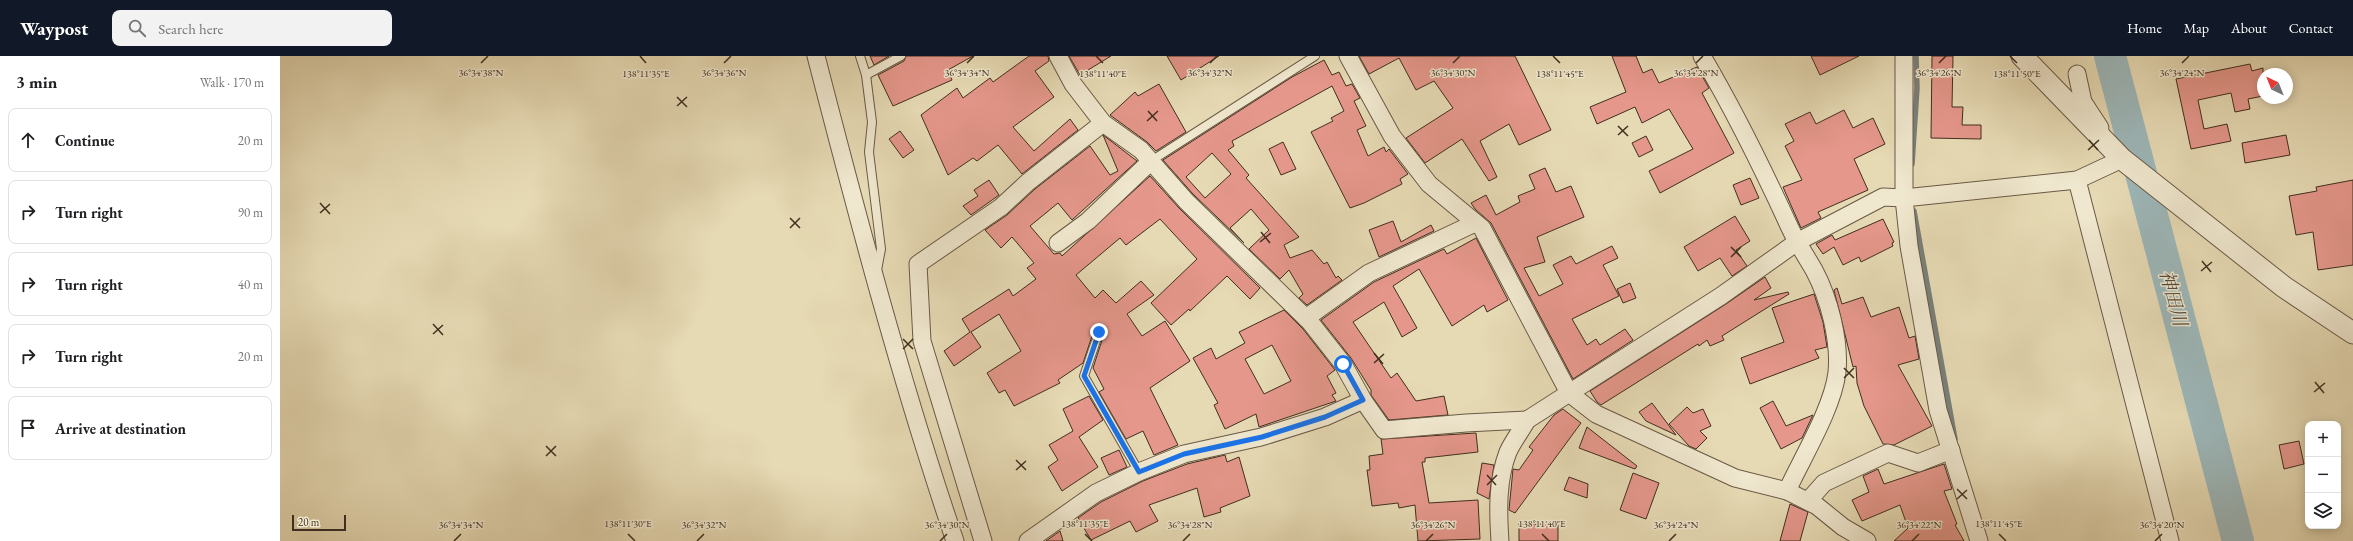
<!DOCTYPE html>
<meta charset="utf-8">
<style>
body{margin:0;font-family:"EB Garamond","Noto Serif JP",serif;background:#f2f2f2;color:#202124}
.controls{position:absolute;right:12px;bottom:12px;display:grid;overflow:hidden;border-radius:8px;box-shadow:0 2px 10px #0003}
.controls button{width:36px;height:36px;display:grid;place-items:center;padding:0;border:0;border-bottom:1px solid #e0e0e0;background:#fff;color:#202124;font:20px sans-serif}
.compass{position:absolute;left:1977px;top:12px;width:36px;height:36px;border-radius:50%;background:#fff;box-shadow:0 2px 10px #0003;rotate:317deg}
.scale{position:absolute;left:12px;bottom:10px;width:54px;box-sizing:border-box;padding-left:4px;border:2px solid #402e1f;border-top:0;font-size:11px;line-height:14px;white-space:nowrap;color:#402e1f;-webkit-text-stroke:3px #efe7ce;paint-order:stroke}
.stop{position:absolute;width:12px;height:12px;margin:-9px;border:3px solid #1a73e8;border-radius:50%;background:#fff}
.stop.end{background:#1a73e8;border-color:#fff;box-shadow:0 1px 4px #0008}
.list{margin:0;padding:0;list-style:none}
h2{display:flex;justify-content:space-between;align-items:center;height:52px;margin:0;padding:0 16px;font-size:17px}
h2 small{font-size:13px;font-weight:400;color:#757577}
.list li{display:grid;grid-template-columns:26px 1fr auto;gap:12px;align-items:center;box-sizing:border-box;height:64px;margin:0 8px 8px;padding:0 8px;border:1px solid #e0e0e0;border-radius:8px}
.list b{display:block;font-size:15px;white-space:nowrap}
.list em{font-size:13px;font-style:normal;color:#757577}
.icon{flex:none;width:22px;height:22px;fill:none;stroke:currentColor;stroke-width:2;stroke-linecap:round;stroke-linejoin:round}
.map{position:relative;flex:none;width:2073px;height:485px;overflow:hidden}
header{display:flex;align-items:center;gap:24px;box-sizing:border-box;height:56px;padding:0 20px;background:#111827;color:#fff}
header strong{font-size:19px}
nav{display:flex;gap:22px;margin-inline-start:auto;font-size:14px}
.search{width:280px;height:36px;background:#f2f2f2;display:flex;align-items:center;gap:10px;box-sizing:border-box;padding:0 14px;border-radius:8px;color:#757577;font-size:15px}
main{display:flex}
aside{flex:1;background:#fff}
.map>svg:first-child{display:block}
</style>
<header>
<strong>Waypost</strong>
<div class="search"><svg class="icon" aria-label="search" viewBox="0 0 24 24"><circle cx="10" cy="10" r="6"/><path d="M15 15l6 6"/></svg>Search here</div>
<nav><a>Home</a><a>Map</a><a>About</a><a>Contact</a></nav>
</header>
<main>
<aside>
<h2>3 min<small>Walk · 170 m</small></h2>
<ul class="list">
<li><svg class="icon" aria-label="ahead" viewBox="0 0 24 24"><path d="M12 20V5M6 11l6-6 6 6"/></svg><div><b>Continue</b></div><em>20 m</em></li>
<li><svg class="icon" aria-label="right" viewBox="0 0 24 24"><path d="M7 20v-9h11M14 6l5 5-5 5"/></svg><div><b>Turn right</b></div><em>90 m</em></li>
<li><svg class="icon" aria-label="right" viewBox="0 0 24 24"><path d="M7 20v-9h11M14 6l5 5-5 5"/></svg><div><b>Turn right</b></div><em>40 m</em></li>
<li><svg class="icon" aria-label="right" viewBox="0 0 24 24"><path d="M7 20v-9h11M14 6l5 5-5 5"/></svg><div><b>Turn right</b></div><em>20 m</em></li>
<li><svg class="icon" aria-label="arrive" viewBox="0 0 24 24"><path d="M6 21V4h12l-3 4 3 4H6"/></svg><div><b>Arrive at destination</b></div></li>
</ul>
</aside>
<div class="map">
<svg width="2073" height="485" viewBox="0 0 2073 485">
<rect width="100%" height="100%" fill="#e6dab4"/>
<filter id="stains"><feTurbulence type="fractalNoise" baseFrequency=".005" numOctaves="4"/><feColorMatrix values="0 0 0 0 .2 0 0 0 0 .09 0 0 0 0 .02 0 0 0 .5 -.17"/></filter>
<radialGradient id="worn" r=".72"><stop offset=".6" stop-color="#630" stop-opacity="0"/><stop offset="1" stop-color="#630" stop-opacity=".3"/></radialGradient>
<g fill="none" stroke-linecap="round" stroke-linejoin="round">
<!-- stream -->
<g stroke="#78807b" stroke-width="5.5">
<path d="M1632 108 1637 32 1636 0"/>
<path d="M1634 155 1675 383"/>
</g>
<!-- river -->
<path stroke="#9db7b9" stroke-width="32" d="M1830 0 1958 485"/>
</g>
<!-- building -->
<g fill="#e5978b" stroke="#402e1f" fill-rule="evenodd">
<path d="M590 0H609L594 9Z"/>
<path d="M626 0H693L668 14 672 24 613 50 598 19 624 5Z"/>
<path d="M749 0H768L769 5 755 15 774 41 733 71 754 95 790 63 798 74 742 118 718 89 697 105 693 102 668 119 641 59 677 32 683 42 710 22 713 26Z"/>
<path d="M789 0H831L800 19Z"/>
<path d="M887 0H939L901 24Z"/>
<path d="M1079 0H1235L1271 74 1239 89 1229 68 1200 85 1217 121 1209 125 1182 83 1145 107 1126 82 1173 52 1154 25 1136 34 1119 2 1089 18Z"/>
<path d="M1332 0H1356L1363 17 1372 13 1379 27 1417 11 1429 32 1422 37 1454 97 1380 137 1369 115 1413 93 1389 53 1362 67 1355 51 1317 68 1310 51 1346 36Z"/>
<path d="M1531 0H1579L1540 19Z"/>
<path d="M1652 0H1673L1672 51H1683L1682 69H1701V83L1651 82Z"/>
<path d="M1044 4 1052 19 1059 16 1066 30 1072 28 1080 42 1074 45 1086 70 1077 74 1088 100 1104 91 1106 96 1109 93 1128 118 1120 123 1122 128 1084 147 1070 152 1031 76 1053 65 1051 62 1064 55 1052 30 952 85 954 90 948 94 969 119 966 122 1019 181 1004 189 1010 202 1032 194 1044 208 1047 206 1056 222 1058 220 1062 224 1027 249 1019 242 1023 238 1009 214 1000 223 969 193 989 174 971 153 950 172 964 187 913 138 883 104 1012 21ZM932 97 951 118 925 142 906 121Z"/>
<path d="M1970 8 1972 15 1983 12V40L1968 43 1970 53 1955 56 1951 37 1918 44 1924 73 1947 68 1951 85 1911 93 1896 23Z"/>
<path d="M879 28 906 76 876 95 867 86 830 59 855 36 858 40Z"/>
<path d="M1564 54 1573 72 1593 62 1605 88 1574 103 1588 134 1538 156 1541 162 1521 172 1503 131 1522 124 1505 90 1514 85 1505 68 1530 56 1536 68Z"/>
<path d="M620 75 634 94 623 102 609 83Z"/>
<path d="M823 79 857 105 792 164 778 147 750 170 774 198 780 197 782 200 870 120 899 152 980 232 970 243 947 220 910 255 909 253 891 269 871 247 917 203 880 163 846 189 840 182 796 219 815 242 823 234 836 247 861 225 874 239 847 258 862 280 885 265 910 305 870 332 898 389 874 399 863 375 846 383 819 336 824 333 813 312 824 278 821 271 814 274 803 307 778 324 780 327 734 350 725 334 719 337 707 317 741 295 719 258 691 276 701 291 674 310 664 295 690 276 682 263 729 233 733 240 756 223 747 212 754 207 732 181 721 192 705 174 727 159 755 133 810 90 830 119 838 115Z"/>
<path d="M2006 79 2010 99 1965 107 1962 87Z"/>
<path d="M1366 80 1373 94 1359 101 1352 87Z"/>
<path d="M1003 86 1016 113 1001 119 989 93Z"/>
<path d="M1265 112 1276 136 1291 130 1304 161 1257 181 1265 206 1244 212 1259 240 1283 228 1273 209 1291 200 1296 208 1332 190 1338 202 1323 209 1339 240 1292 263 1307 289 1316 283 1320 289 1345 273 1353 284 1293 323 1211 167 1195 153 1191 147 1206 139 1216 159 1240 146 1238 140 1255 133 1249 119Z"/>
<path d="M1470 122 1479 142 1461 149 1453 129Z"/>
<path d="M709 124 719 139 691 159 683 150 698 140 694 134Z"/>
<path d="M2073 124V209L2038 214 2033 176 2016 179 2009 140 2037 135 2036 131Z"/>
<path d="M1455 160 1470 185 1456 194 1467 210 1452 220 1440 202 1418 215 1404 191Z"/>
<path d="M1603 163 1614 186 1612 187 1613 190 1581 206 1579 201 1563 209 1554 191 1543 198 1536 188 1552 179 1555 184Z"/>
<path d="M1113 165 1121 186 1151 169 1154 175 1099 201 1089 174Z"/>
<path d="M1196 182 1228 244 1207 256 1204 249 1172 270 1139 213 1113 230 1137 272 1122 281 1104 246 1073 266 1111 322 1117 317 1136 345 1164 340 1168 359 1109 364 1091 339V334L1071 302 1041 264 1094 226 1164 193 1167 198Z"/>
<path d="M1485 221 1491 232 1474 244 1508 236 1509 238 1442 280 1444 284 1430 290 1427 284 1419 290 1418 288 1321 349 1317 346 1310 335 1446 248Z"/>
<path d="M1350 227 1356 242 1343 247 1337 233Z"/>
<path d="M1557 232 1562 248 1583 241 1591 261 1619 251 1629 282 1635 280 1639 303 1618 309 1652 370 1614 389 1603 388 1584 350 1577 327 1576 310 1573 311 1554 234Z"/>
<path d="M1534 238 1543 266 1547 291 1535 294 1539 302 1470 328 1461 302 1504 286 1492 252Z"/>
<path d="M1004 254 1023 273 1055 314 1047 320 1056 337 1052 339 1056 345 979 371 976 358 945 373 934 349 938 347 913 302 931 292 936 303 965 287 959 276ZM992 289 1011 325 984 338 965 303Z"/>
<path d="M809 340 823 364 799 381 818 411 782 435 768 411 778 404 769 389 793 375 783 353Z"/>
<path d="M1493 345 1506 370 1533 359 1522 382 1501 393 1480 352Z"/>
<path d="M1372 347 1396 379 1366 365 1359 356Z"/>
<path d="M1407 351 1413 357 1423 353 1431 370 1420 375 1427 382 1416 393 1409 390 1389 368Z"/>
<path d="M1283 353 1301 367 1235 457 1229 454 1233 413 1239 414 1253 394 1249 391 1274 359Z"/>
<path d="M1307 371 1357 410 1355 413 1299 392Z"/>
<path d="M1196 377 1198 396 1145 402V406H1142L1149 447 1198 444 1200 483 1138 485 1135 449 1119 452 1118 447 1092 450 1087 414H1090L1089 400 1103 398 1101 383Z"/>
<path d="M2019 385 2024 408 2004 413 1999 389Z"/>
<path d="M839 394 847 411 829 419 821 402Z"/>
<path d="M945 399 947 406 959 401 970 440 940 452 941 456 924 461 917 432 869 449 878 465 856 476 850 465 811 484 798 462 821 446 863 425 907 408Z"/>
<path d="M1202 407 1214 409 1209 443 1197 437Z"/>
<path d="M1664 408 1672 433 1664 435 1677 468 1675 469 1684 485H1614L1628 472 1620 449 1582 465 1572 444 1589 436 1583 420 1598 413 1604 428Z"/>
<path d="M1353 417 1379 427 1366 463 1340 454Z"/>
<path d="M1289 421 1308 428 1307 442 1284 434Z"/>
<path d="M1510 448 1528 456 1520 485H1500Z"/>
<rect x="1239" y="468" width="39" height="17"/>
<path d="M780 475 783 485H766Z"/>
</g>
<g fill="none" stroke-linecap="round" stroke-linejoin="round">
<defs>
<g id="service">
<path d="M580 0 586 19"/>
<path d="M871 105 1035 0"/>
<path d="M597 214 601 193 589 96 592 66 586 19 621 0"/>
<path d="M819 276 804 320 859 416"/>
</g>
<g id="minor">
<path d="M536 0C578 163 621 326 675 485"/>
<path d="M778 0 793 28 823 67 861 94 906 145 1030 266 1063 308 1083 344 1104 374 1186 367 1247 364"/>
<path d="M1068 0 1112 80 1149 128 1202 172 1289 337 1316 358 1455 422 1507 435 1537 450 1563 471 1587 485"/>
<path d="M1422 0C1455 56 1483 113 1510 172 1517 187 1526 200 1534 214 1549 242 1560 284 1557 316 1553 352 1522 402 1507 435"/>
<path d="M1624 0V142L1629 190 1658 354 1699 485"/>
<path d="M1797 18 1803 46 1820 72"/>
<path d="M1797 124 1890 485"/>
<path d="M778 187 808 165 871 105"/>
<path d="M1026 262 1089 217 1195 167"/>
<path d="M1528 445 1544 427 1608 397 1638 407 1671 394"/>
<path d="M703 485 642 285 638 208 721 151 748 126 823 67"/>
<path d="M748 485 816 437 859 416 904 398 981 381 1045 361 1083 344"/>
<path d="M1220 485C1218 456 1217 424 1228 396 1233 385 1241 375 1247 364L1441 240 1517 186 1603 141 1624 142 1797 124 1842 103 1835 94"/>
</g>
<path id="tertiary" d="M1742 0 1842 103 2004 231 2073 277"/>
</defs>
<!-- service casing -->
<use href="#service" stroke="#6a5944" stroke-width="10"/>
<!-- minor casing -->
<use href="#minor" stroke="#6a5944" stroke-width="19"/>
<!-- tertiary casing -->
<use href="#tertiary" stroke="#6a5944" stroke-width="23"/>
<!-- service -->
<use href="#service" stroke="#efe7ce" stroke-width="8"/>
<!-- minor -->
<use href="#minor" stroke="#efe7ce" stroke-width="17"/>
<!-- tertiary -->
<use href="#tertiary" stroke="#efe7ce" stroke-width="21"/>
</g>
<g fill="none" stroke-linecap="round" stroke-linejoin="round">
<!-- route -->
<path stroke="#1a73e8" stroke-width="5" d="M819 276 804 320 859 416 904 398 982 381 1045 361 1083 344 1063 308"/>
</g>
<!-- ticks -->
<path fill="none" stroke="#402e1f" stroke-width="1.5" d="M360 0 366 7M816 0 823 7M1273 0 1280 7M1730 0 1737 7M201 7 208 0M444 7 451 0M687 7 694 0M930 7 937 0M1173 7 1180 0M1416 7 1423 0M1659 7 1666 0M1902 7 1909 0M397 41 407 51M397 50 407 41M868 55 877 65M867 65 878 55M1338 70 1348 80M1338 79 1348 70M1809 84 1818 94M1808 94 1819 84M40 147 50 158M40 157 50 148M510 162 520 172M510 172 520 162M981 176 990 187M980 186 991 177M1451 191 1461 201M1451 201 1461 191M1922 205 1931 216M1921 215 1932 206M153 268 163 279M153 278 163 269M623 283 633 293M623 293 633 283M1094 297 1103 308M1094 307 1104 298M1564 312 1574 322M1564 322 1574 312M2035 326 2044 337M2034 336 2045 327M266 390 276 400M266 400 276 390M736 404 746 414M736 414 746 405M1207 419 1216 429M1207 429 1217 419M1677 433 1687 443M1677 443 1687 434M348 478 355 485M805 478 812 485M1262 478 1269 485M1719 478 1726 485M174 485 181 478M417 485 424 478M660 485 667 478M903 485 910 478M1146 485 1153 478M1389 485 1396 478M1632 485 1639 478M1875 485 1882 478"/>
<g text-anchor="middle" stroke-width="3" stroke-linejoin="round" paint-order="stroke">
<!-- water labels -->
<g font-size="19" font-style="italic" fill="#53493e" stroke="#efe7ce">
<text transform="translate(1894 242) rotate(75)" y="7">神田川</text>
</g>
</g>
<g font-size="10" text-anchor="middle" fill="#402e1f" stroke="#efe7ce" stroke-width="3" stroke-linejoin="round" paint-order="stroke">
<text x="201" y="20">36°34'38"N</text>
<text x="444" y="20">36°34'36"N</text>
<text x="687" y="20">36°34'34"N</text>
<text x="930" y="20">36°34'32"N</text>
<text x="1173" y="20">36°34'30"N</text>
<text x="1416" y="20">36°34'28"N</text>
<text x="1659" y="20">36°34'26"N</text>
<text x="1902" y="20">36°34'24"N</text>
<text x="1737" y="21">138°11'50"E</text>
<text x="366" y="21">138°11'35"E</text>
<text x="823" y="21">138°11'40"E</text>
<text x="1280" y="21">138°11'45"E</text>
<text x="348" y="471">138°11'30"E</text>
<text x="805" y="471">138°11'35"E</text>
<text x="1262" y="471">138°11'40"E</text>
<text x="1719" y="471">138°11'45"E</text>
<text x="181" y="472">36°34'34"N</text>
<text x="424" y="472">36°34'32"N</text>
<text x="667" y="472">36°34'30"N</text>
<text x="910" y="472">36°34'28"N</text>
<text x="1153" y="472">36°34'26"N</text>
<text x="1396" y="472">36°34'24"N</text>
<text x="1639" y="472">36°34'22"N</text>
<text x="1882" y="472">36°34'20"N</text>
</g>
<rect width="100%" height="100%" filter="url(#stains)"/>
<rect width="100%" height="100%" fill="url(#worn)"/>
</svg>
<div class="controls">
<button>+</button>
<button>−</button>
<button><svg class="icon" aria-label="layers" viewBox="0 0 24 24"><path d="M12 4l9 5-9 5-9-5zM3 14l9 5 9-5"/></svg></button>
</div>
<svg class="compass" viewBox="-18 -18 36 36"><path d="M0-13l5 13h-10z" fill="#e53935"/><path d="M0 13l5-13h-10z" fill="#757577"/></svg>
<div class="scale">20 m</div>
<div class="stop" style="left:1063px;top:308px"></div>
<div class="stop end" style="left:819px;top:276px"></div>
</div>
</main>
